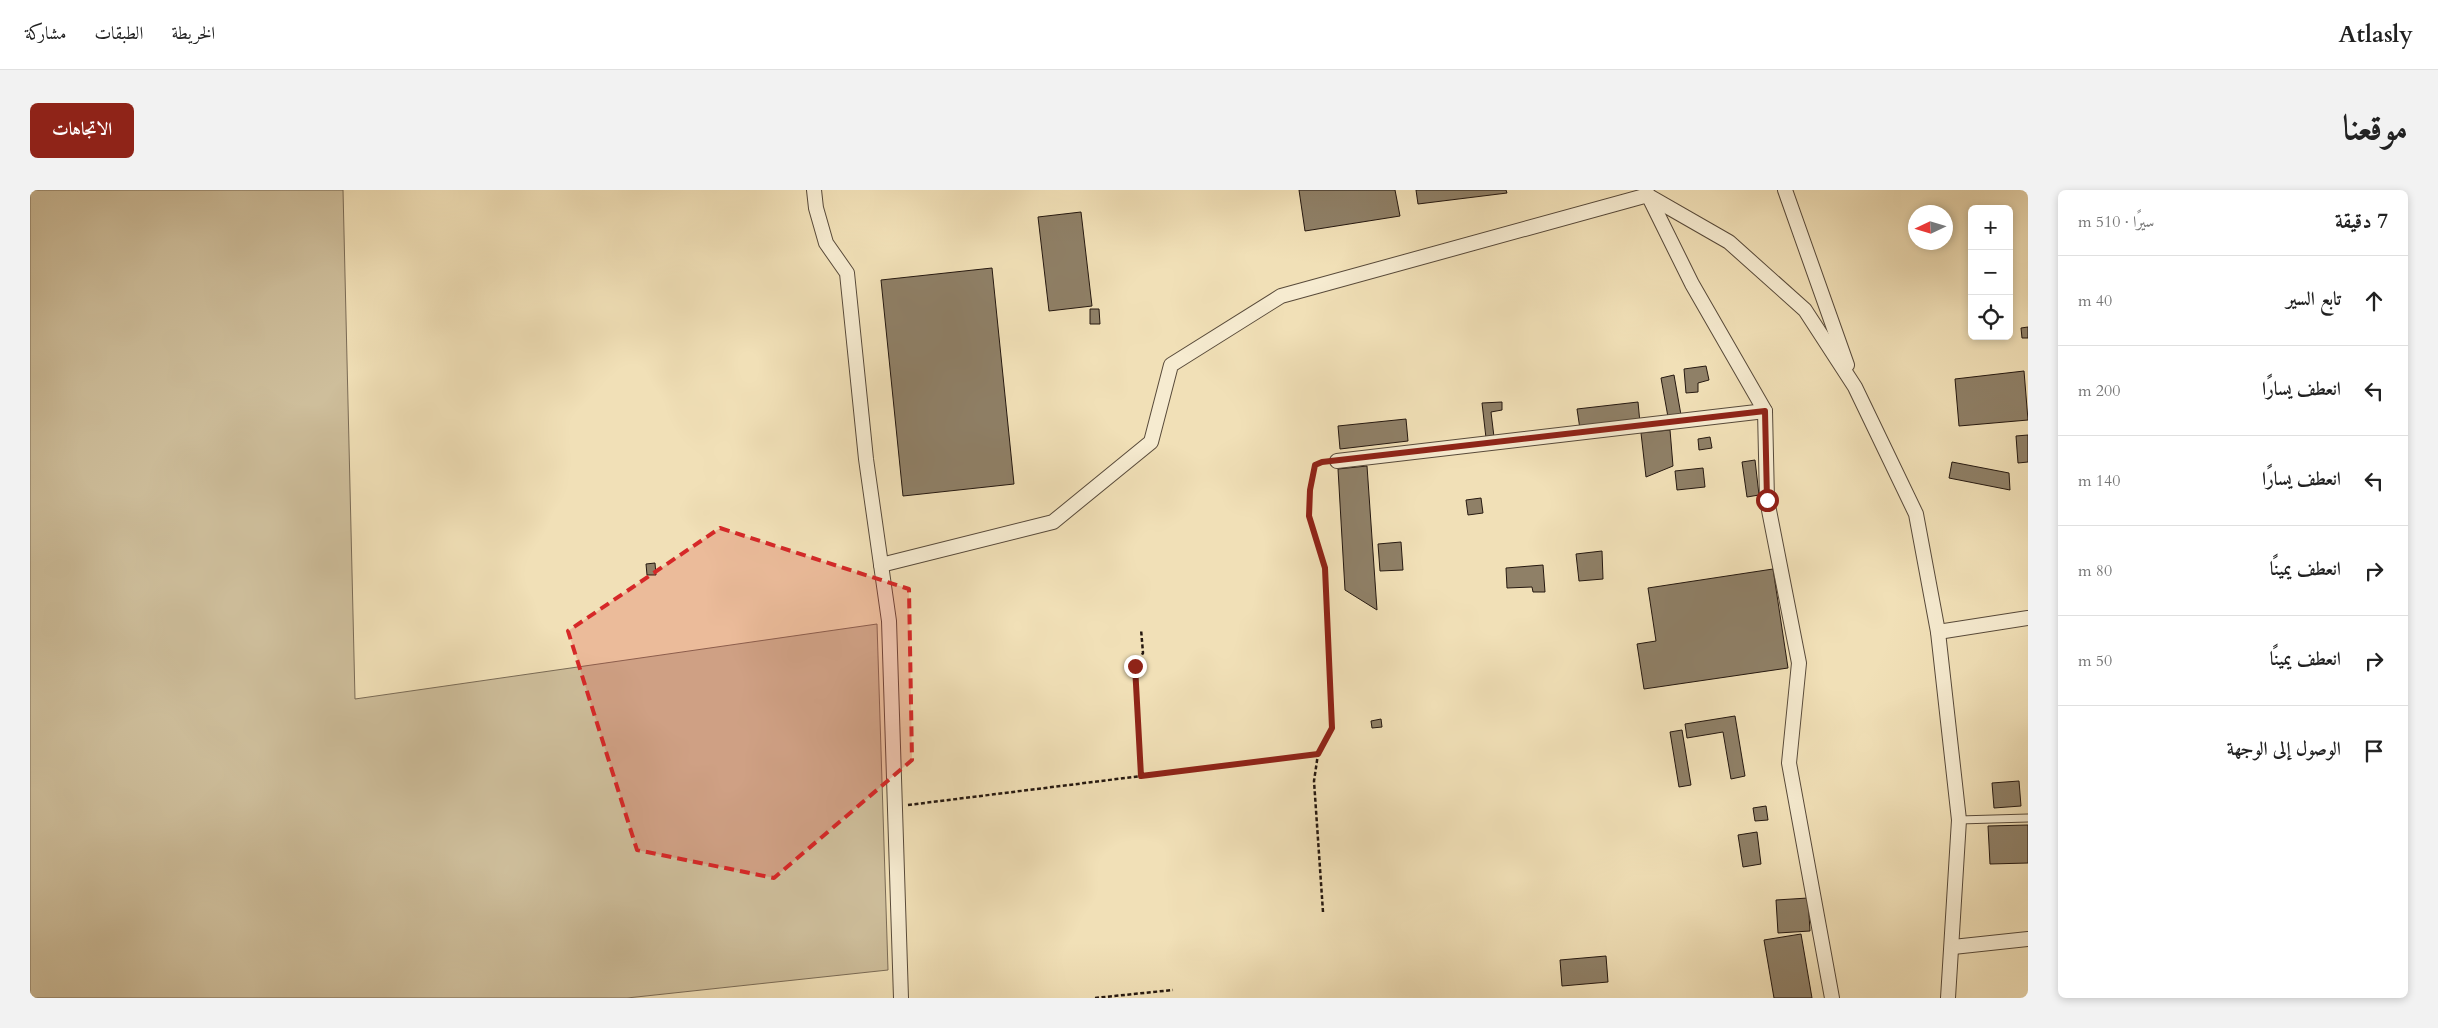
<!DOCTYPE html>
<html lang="ar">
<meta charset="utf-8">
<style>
body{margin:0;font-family:Cardo,Amiri,serif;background:#f2f2f2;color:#222;direction:rtl}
.controls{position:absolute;right:15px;top:15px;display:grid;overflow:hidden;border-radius:8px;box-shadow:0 2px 8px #0003}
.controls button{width:45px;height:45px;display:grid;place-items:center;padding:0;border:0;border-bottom:1px solid #e0e0e0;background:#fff;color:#222;font:25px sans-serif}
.compass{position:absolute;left:1878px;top:15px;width:45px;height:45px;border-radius:50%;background:#fff;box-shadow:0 2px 8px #0003;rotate:266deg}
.stop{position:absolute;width:15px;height:15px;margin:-11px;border:4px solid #8f2418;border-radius:50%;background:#fff}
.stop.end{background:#8f2418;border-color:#fff;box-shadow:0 1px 5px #0008}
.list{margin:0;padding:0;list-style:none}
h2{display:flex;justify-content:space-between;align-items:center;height:65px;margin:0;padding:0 20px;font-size:21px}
h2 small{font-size:16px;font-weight:400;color:#767676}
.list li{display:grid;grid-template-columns:32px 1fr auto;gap:15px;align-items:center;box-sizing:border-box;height:90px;padding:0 20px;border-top:1px solid #e0e0e0}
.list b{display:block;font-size:19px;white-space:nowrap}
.list em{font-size:16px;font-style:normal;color:#767676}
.icon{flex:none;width:28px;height:28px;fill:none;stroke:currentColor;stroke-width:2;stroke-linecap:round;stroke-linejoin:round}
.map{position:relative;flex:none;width:1998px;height:808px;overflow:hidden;direction:ltr;border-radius:8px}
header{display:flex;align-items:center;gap:30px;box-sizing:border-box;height:70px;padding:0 25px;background:#fff;border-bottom:1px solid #e0e0e0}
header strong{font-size:24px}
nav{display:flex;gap:28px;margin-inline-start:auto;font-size:18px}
.intro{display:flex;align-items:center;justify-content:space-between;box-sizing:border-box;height:120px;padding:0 30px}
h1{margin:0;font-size:35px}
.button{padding:12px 22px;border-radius:8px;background:#8f2418;color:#fff;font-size:18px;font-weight:700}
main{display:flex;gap:30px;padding:0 30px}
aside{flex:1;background:#fff;border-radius:8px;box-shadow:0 2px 8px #0003}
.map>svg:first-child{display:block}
</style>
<header>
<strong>Atlasly</strong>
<nav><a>الخريطة</a><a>الطبقات</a><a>مشاركة</a></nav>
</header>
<div class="intro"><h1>موقعنا</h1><a class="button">الاتجاهات</a></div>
<main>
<aside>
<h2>7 دقيقة<small>سيرًا · 510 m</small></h2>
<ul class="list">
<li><svg class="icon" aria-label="ahead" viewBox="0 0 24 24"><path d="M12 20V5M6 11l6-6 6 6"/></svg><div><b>تابع السير</b></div><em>40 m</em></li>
<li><svg class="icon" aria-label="left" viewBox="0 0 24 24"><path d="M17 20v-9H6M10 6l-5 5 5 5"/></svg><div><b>انعطف يسارًا</b></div><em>200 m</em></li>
<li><svg class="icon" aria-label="left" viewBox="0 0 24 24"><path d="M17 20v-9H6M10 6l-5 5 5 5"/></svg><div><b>انعطف يسارًا</b></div><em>140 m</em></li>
<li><svg class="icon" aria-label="right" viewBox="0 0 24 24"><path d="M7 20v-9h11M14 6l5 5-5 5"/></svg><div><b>انعطف يمينًا</b></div><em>80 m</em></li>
<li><svg class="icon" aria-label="right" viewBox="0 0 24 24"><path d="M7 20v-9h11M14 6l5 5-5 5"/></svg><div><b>انعطف يمينًا</b></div><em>50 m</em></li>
<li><svg class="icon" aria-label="arrive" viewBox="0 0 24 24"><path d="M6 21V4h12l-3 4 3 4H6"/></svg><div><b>الوصول إلى الوجهة</b></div></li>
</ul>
</aside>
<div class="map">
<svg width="1998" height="808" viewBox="0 0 1998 808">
<rect width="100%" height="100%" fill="#f1e0b7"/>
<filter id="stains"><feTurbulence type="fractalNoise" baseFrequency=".004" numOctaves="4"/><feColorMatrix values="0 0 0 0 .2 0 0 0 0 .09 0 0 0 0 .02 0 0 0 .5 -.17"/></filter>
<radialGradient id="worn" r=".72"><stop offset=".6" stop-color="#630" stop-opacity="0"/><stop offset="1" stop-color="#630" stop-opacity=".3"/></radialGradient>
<!-- green -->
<path fill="#cebe9b" stroke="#7a6b56" d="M0 0H313L325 509 847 434 858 780 597 808H0Z"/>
<!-- building -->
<g fill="#8f8067" stroke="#251810">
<path d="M1269 0H1365L1370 26 1275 41Z"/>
<path d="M1386 0H1476L1477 3 1388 14Z"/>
<path d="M1051 22 1062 116 1019 121 1008 27Z"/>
<path d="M962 78 984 294 873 306 851 90Z"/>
<path d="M1060 119H1069L1070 134H1060Z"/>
<path d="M1998 137V148H1992L1991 138Z"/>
<path d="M1676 176 1679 190 1668 193V202L1656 203 1654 179Z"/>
<path d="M1994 181 1998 230 1929 236 1925 189Z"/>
<path d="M1644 185 1651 225 1638 227 1631 188Z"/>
<path d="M1472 212V220L1461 222 1464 247 1456 248 1452 213Z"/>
<path d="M1608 212 1610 233 1550 239 1547 219Z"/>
<path d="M1376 229 1378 251 1310 259 1308 236Z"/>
<path d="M1640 240 1643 276 1616 287 1611 243Z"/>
<path d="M1998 245V272L1988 273 1986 246Z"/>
<path d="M1680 247 1682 258 1669 260 1668 249Z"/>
<path d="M1725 270 1729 305 1717 307 1712 272Z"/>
<path d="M1922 272 1979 283 1980 300 1919 288Z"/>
<path d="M1337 276 1347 420 1315 400 1308 279Z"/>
<path d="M1673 278 1675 297 1647 300 1645 281Z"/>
<path d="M1451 308 1453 323 1438 325 1436 310Z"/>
<path d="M1371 352 1373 380 1350 381 1348 354Z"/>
<path d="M1572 361 1573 389 1549 391 1546 364Z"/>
<path d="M625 373 626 385H617L616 374Z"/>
<path d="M1513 375 1515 402H1503L1502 397 1477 398 1476 378Z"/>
<path d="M1743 379 1758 478 1614 499 1607 454 1626 451 1618 398Z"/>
<path d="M1705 526 1715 586 1701 589 1693 542 1657 548 1655 534Z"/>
<path d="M1351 529 1352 537 1342 538 1341 531Z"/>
<path d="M1652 540 1661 595 1649 597 1640 542Z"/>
<path d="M1989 591 1991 616 1964 618 1962 593Z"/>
<path d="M1736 616 1738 630 1725 631 1723 618Z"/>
<path d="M1998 635V673L1960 674 1958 636Z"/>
<path d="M1727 642 1731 674 1713 677 1708 645Z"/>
<path d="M1778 708 1780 741 1748 743 1746 710Z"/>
<path d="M1771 744 1782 808H1744L1734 750Z"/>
<path d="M1576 766 1578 792 1532 796 1530 770Z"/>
</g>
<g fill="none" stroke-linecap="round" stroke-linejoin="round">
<defs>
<path id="service" d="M1929 630 1998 628"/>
<g id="minor">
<path d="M784 0 786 18 796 53 817 83 836 269 859 431 871 808"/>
<path d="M1755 0 1817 175"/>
<path d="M1617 5 1699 52 1775 120 1825 197 1886 324 1908 442 1929 630 1918 808"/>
<path d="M1307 271 1735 221"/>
<path d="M851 375 1023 332 1121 252 1141 175 1251 106 1618 5 1662 94 1735 221 1737 310 1769 473 1759 573 1802 808"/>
<path d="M1908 442 1998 428"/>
<path d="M1923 757 1998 749"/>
</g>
</defs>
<!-- service casing -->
<use href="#service" stroke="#584a3a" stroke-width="9"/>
<!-- minor casing -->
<use href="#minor" stroke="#584a3a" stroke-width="16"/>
<!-- path -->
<g stroke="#251810" stroke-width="2.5" stroke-dasharray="4 2.5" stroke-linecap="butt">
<path d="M1111 586 1105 476 1113 463 1111 439"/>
<path d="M878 615 1288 564"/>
<path d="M1293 722 1284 591 1288 564 1302 538 1295 379 1279 326 1280 300 1285 275 1294 272"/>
<path d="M1065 808 1143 800"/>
</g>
<!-- service -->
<use href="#service" stroke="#f6ebd0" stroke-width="7"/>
<!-- minor -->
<use href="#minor" stroke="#f6ebd0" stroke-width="14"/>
</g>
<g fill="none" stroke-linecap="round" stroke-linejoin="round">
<!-- route -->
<path stroke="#8f2418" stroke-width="6" d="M1105 476 1111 586 1288 564 1302 538 1295 378 1279 326 1280 300 1285 275 1292 272 1735 221 1737 310"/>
</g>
<!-- marked area -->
<path fill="#d62828" fill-opacity="0.2" stroke="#d62828" stroke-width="4" stroke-dasharray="10 6" stroke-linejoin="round" d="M690 338 879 399 882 570 744 688 607 660 538 441Z"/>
<rect width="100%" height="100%" filter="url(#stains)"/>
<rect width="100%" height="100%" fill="url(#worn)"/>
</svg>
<div class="controls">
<button>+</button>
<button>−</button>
<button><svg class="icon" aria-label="locate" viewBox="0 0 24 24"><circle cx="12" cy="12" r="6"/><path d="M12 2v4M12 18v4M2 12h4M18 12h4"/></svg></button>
</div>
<svg class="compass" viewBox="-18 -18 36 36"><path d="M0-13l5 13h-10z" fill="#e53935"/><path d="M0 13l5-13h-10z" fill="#767676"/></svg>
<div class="stop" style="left:1737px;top:310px"></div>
<div class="stop end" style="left:1105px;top:476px"></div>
</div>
</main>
